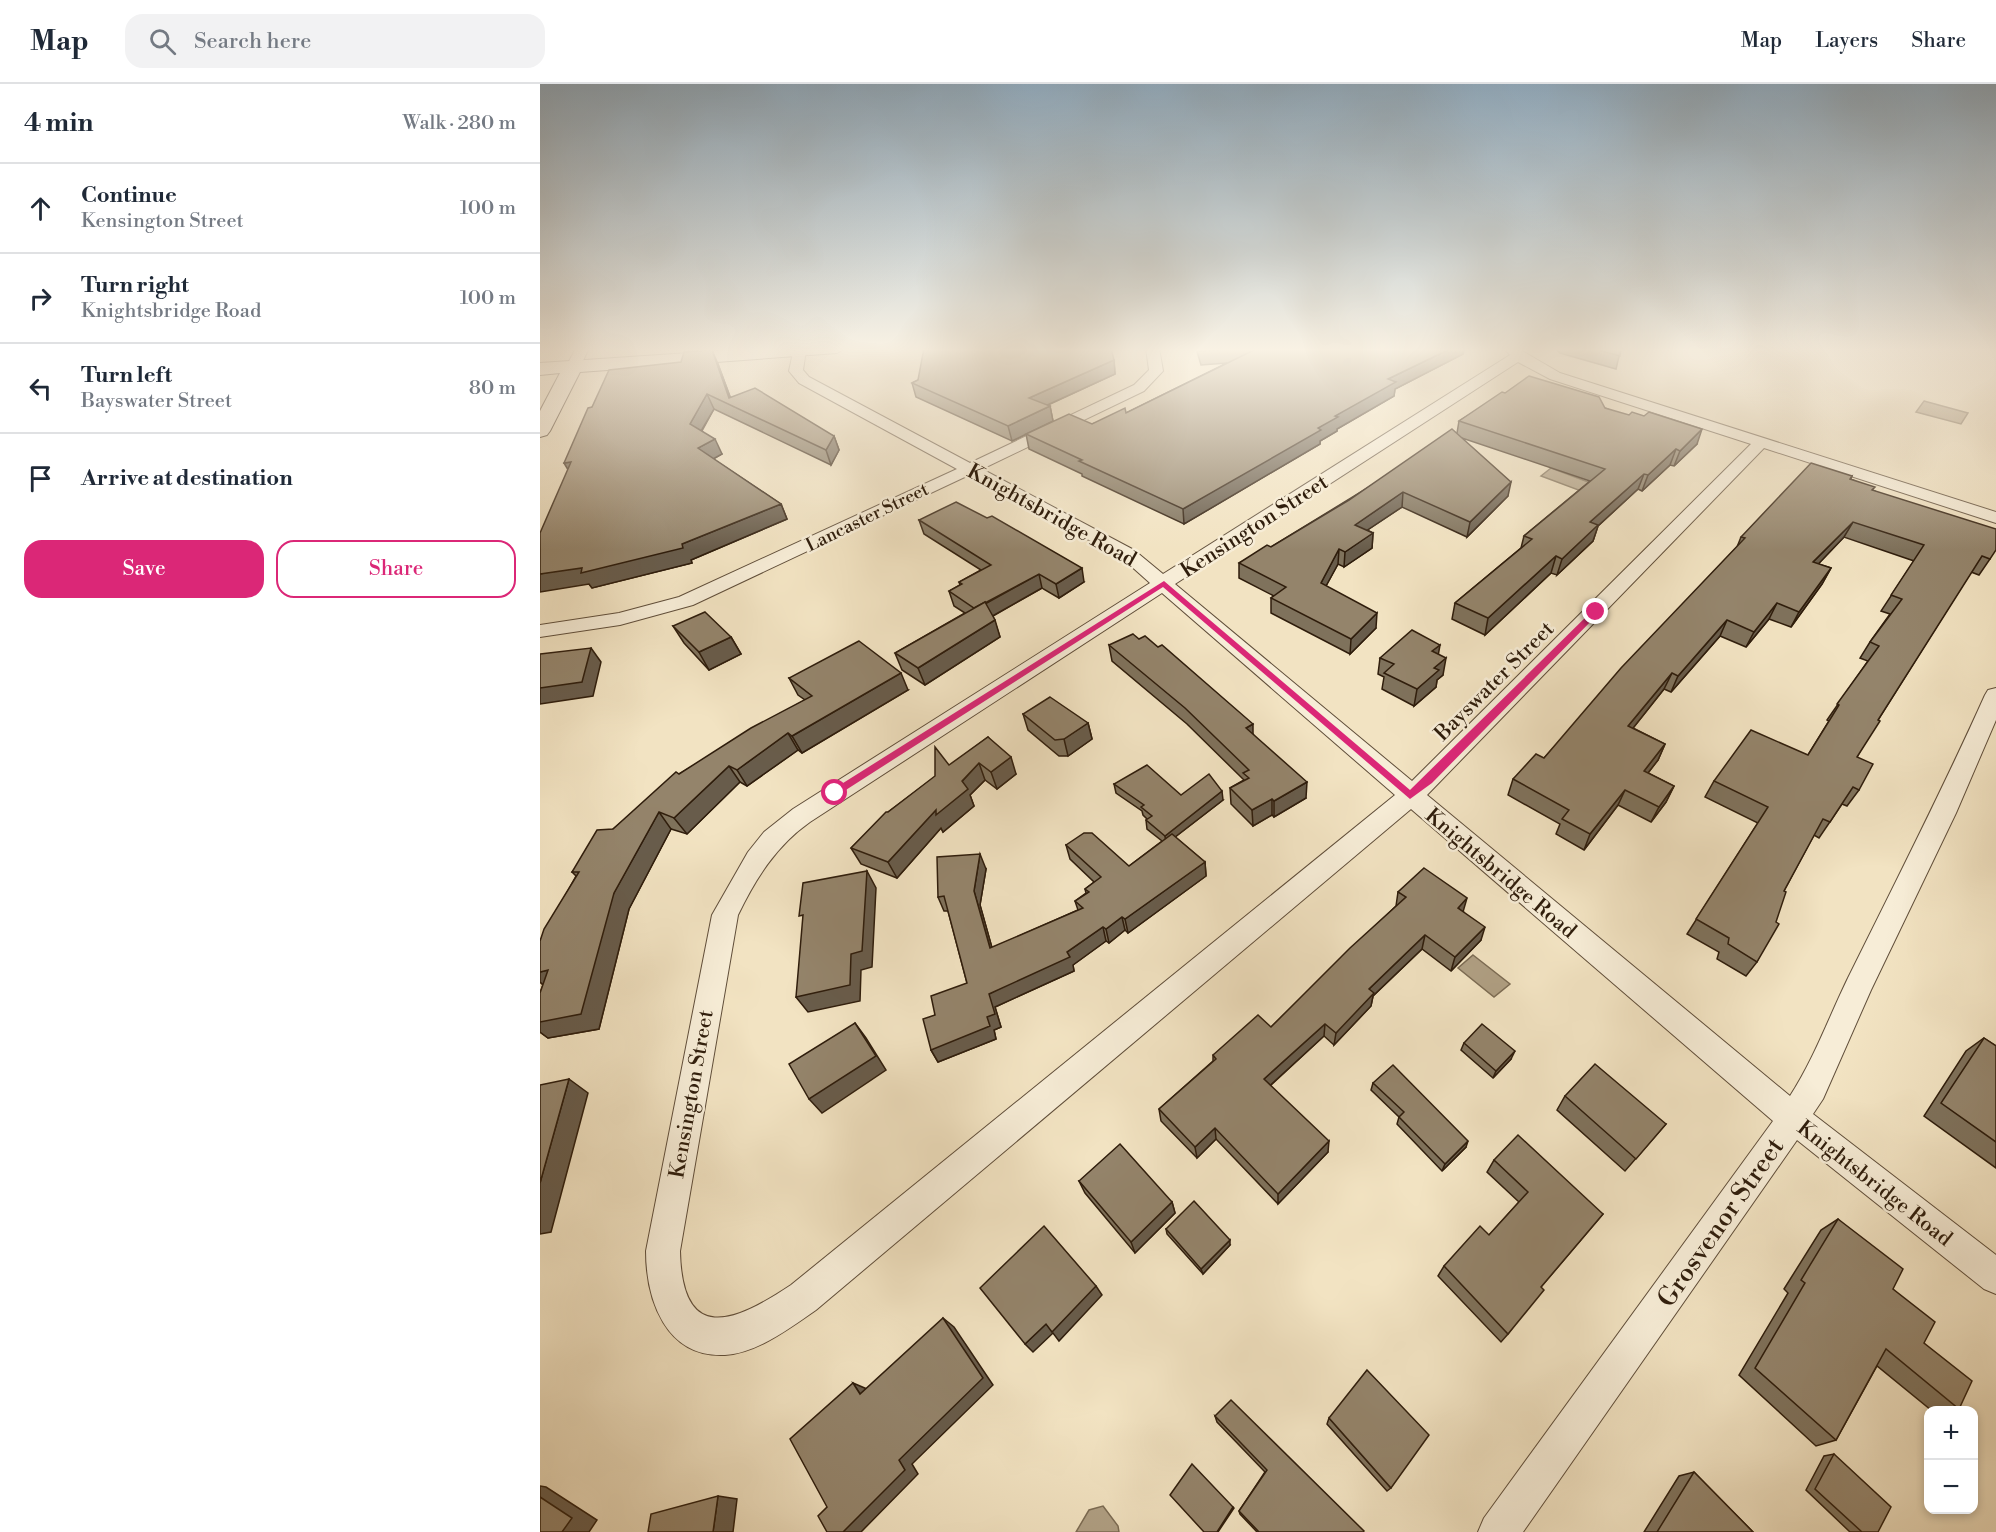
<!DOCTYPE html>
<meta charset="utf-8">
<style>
body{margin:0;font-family:"Libre Bodoni",serif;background:#f2f2f3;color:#1f2937}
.controls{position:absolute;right:18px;bottom:18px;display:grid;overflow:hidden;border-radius:12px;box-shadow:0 3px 9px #0003}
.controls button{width:54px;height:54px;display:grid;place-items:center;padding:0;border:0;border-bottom:2px solid #e0e1e3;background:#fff;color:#1f2937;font:30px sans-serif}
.stop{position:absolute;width:18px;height:18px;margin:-14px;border:4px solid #db2777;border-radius:50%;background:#fff}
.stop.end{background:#db2777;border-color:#fff;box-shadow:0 2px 6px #0008}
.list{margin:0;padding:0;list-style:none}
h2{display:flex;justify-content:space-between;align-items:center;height:78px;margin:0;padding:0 24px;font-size:26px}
h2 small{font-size:20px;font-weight:400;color:#747a83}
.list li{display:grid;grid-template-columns:39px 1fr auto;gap:18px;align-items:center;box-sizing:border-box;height:90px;padding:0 24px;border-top:2px solid #e0e1e3}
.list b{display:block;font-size:22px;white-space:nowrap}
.list p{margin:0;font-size:20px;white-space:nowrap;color:#747a83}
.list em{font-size:20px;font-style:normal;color:#747a83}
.actions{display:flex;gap:12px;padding:18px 24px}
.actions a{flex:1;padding:14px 0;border:2px solid #db2777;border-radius:18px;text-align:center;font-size:21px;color:#db2777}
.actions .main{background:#db2777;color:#fff}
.icon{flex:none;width:33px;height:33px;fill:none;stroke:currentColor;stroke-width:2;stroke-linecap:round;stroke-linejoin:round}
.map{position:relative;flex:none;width:1456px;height:1448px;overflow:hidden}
header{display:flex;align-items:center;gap:36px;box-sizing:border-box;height:84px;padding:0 30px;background:#fff;border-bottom:2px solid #e0e1e3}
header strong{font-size:28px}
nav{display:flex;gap:33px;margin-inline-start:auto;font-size:21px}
.search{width:420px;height:54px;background:#f2f2f3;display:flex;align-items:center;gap:15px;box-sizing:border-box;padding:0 21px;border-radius:18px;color:#747a83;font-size:22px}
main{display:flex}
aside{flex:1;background:#fff}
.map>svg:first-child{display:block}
</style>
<header>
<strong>Map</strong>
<div class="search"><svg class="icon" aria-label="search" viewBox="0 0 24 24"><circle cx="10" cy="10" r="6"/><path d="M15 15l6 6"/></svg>Search here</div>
<nav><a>Map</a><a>Layers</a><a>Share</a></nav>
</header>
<main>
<aside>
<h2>4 min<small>Walk · 280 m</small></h2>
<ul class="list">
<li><svg class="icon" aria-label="ahead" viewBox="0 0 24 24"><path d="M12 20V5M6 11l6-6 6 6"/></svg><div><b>Continue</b><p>Kensington Street</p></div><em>100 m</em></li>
<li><svg class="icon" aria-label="right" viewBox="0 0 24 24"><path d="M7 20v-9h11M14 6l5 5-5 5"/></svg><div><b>Turn right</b><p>Knightsbridge Road</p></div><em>100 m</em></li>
<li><svg class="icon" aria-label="left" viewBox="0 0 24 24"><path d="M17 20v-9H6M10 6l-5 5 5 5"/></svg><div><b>Turn left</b><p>Bayswater Street</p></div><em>80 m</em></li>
<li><svg class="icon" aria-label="arrive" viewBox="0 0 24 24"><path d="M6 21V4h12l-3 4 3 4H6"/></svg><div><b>Arrive at destination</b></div></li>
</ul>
<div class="actions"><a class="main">Save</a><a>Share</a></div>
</aside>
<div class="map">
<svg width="1456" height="1448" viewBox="0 0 1456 1448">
<rect width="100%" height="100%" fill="#f2e3c2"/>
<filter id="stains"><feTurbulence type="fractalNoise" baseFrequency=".00333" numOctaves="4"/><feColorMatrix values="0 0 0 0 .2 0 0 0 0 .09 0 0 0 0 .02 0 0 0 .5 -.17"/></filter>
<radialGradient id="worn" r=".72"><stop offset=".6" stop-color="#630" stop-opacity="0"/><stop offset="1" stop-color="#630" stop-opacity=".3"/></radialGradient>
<!-- water -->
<g fill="#b0a084" stroke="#7c6c54" stroke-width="1.5">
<path d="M1384 317 1428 329 1421 340 1376 328Z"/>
<path d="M1011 384 1051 399 1041 407 1001 392Z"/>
<path d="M933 871 970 900 954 913 918 884Z"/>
<path d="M563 1422 578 1442 579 1448H536L549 1426Z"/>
</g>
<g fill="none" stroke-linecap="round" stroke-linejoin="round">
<defs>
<g id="minor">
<path d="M36 264H49L40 283 33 287 26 283Z"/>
<path d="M254 264 266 266 263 286 269 293 430 379 594 301 609 286 606 264H619L623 287 604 307 442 385 594 466 623 490 970 271 964 264H977L1020 289 1456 428V439L1224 364 887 711 1250 1012C1274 975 1289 933 1308 894 1355 799 1402 707 1445 611L1448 606 1456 604V636L1416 729 1331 906 1283 1015 1273 1030 1456 1171V1210L1444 1205 1257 1056 983 1448H938L944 1434 1233 1037 871 725 276 1226C250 1244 217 1269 185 1271 126 1274 106 1216 106 1167L172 831 208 768 224 748 253 725 610 499 582 474 429 391 153 521 80 541 0 553V541L79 529 139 513 417 385 259 299 249 287ZM978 278 1010 295 1211 360 872 697 635 500ZM622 509 855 711 251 1201C194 1239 142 1261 140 1167L198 831C216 794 236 762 270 738Z"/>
</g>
<path id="secondary" d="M225 264H306L297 269 40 288 10 347 7 351 0 353V327L20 289 0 291V279Z"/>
</defs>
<!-- minor casing -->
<use href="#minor" stroke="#604e3a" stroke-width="2"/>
<!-- secondary casing -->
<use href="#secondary" stroke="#2f1d0c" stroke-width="2"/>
<!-- minor -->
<use href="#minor" fill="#f7edd7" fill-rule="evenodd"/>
<!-- secondary -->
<use href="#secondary" fill="#f7edd7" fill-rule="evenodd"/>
</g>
<!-- wall -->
<g fill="#7f725c" stroke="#2f1d0c" stroke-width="1.5">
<path d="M155 264H172L173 265 156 266Z"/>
<path d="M656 264H924L923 270 855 305 854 312 797 345V347L780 357V360L644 440 542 392V390L489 365 486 350 552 340 586 329 687 279 661 281Z"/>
<path d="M1015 264H1081L1076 285 1020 269Z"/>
<path d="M574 276 575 290 508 321 510 322 513 337 472 357 376 313 372 299 378 296Z"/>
<path d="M178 280 190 313 294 352 299 366 291 381 174 325 162 347 182 370 173 375 241 420 247 435 151 476 152 479 52 504 49 500 28 386 52 323Z"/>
<path d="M965 309 1065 324 1157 360 1134 382 1130 381 1102 407 1098 405 1058 442 1053 457 1017 491 1011 489 945 551 912 535 915 519 981 464 984 452 1050 397 922 354 968 412 927 453 862 423 827 446 833 449 832 464 804 483 798 480 786 502 836 544 810 570 731 529V514L734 512 699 494V479L731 463 917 349 919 337Z"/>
<path d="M1312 392 1311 395 1333 406 1450 475 1439 491 1431 488 1338 636 1317 673 1319 706 1307 722 1302 720 1279 754 1274 751 1244 807 1217 878 1206 892 1177 875 1179 868 1147 850 1218 739 1165 713 1174 697 1268 671 1289 637 1287 636 1328 577 1320 574 1330 558 1350 530 1341 527 1374 477 1304 453 1278 480 1291 484 1282 500 1251 543 1229 535 1206 563 1180 552 1131 608 1124 605 1093 644 1125 660 1118 676 1108 689 1134 702 1126 718 1111 738 1078 721 1044 766 1016 750 1020 740 968 711 973 695 1004 674 1197 463 1201 453Z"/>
<path d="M379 436 544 498 519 514 502 504 453 532 460 553 385 601 362 586 355 569 425 529 414 522 409 507 420 501 419 498 441 486 384 450Z"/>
<path d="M133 542 191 553 201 570 169 586 144 559Z"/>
<path d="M569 561 713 650 766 714 734 733 732 731 713 742 691 720 690 704 704 696 647 640 572 577Z"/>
<path d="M898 570 903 591 897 596 896 603 874 622 842 605 844 593 838 590 840 574Z"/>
<path d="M249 594 368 606 262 669 258 666 207 702 200 698 147 750 131 745 89 825 59 945 8 954 0 948V909L3 901 0 898V857L36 792 32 788 73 745 139 690 265 616 258 611Z"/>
<path d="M483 630 548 639 552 655 528 672H519L488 646Z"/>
<path d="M448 653 476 690 457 705 445 696 430 711 434 722 403 748 401 744 357 794 321 780 311 764 348 728Z"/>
<path d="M574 700 641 711 683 716 635 753 665 778 666 792 588 849 585 846 569 859 566 857 533 881 534 887 455 923 461 943 454 946 456 955 398 978 391 966 395 931 427 899 408 827H404L398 813 446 785 440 821 452 864 538 826 535 817 546 809 545 805 554 798 530 775 526 761 589 782 622 757 607 745 606 736 607 735 603 731 602 727 576 709Z"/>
<path d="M858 808 923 827 941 856 911 887 882 865 833 912 831 922 794 961 784 952 730 1002 788 1068 738 1120 676 1055 657 1074 621 1037 619 1025 673 977V971L731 943 856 822Z"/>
<path d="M1444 954 1456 962V1084L1384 1032 1426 967Z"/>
<path d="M924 959 971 975 953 994 921 966Z"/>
<path d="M833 999 926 1063 902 1087 857 1040 859 1033 831 1006Z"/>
<path d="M1025 1012 1126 1040 1085 1087 1017 1026Z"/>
<path d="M954 1076 1063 1130 1001 1203 968 1250 961 1258 898 1192 904 1182 949 1151 979 1118 947 1088Z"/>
<path d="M539 1097 632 1118 635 1129 595 1169 545 1109Z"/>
<path d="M1298 1135 1353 1205 1384 1259 1419 1325 1413 1326H1391L1337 1282 1296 1356 1276 1362 1199 1291 1248 1209 1244 1205 1281 1146Z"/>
<path d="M626 1145 690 1161 663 1190 627 1150Z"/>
<path d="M675 1332 823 1448H717L700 1430 699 1427 725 1388 677 1338Z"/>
<path d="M789 1334 851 1404 847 1407 787 1340Z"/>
<path d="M1294 1370 1338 1448H1310L1266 1406 1284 1372Z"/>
<path d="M1154 1388 1213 1448H1104L1139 1392Z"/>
</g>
<!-- shaded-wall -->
<g fill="#685c4b" stroke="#2f1d0c" stroke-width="1.5">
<path d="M912 264H924L923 270 855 305 854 312 797 345V347L780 357V360L644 440 643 425 778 344 848 295Z"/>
<path d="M172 266 178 280 194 323 189 314Z"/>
<path d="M574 276 575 290 492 328 489 314Z"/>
<path d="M167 310 174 325 157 354 150 340Z"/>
<path d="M510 322 513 337 472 357 468 342Z"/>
<path d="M1162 345 1157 360 1134 382 1140 367Z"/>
<path d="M294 352 299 366 291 381 286 366Z"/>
<path d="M175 355 182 370 166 379 158 364Z"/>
<path d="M1136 365 1130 381 1102 407 1108 391Z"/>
<path d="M31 378 33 394 24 379Z"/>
<path d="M1104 390 1098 405 1058 442 1053 457 1017 491 1022 475 1050 438Z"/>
<path d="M971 398 968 412 927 453 930 438Z"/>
<path d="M863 408 862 423 814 455 815 441Z"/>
<path d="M241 420 247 435 151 476 152 479 52 504 49 500 0 508V490L142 460Z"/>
<path d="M1313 438 1304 453 1265 494 1273 478Z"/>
<path d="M833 449 832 464 804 483 805 468Z"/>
<path d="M799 465 798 480 780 513 781 499Z"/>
<path d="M1016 472 1011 489 945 551 948 534Z"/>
<path d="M542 484 544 498 519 514 516 500Z"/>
<path d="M1291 484 1282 500 1251 543 1259 528Z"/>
<path d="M499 490 502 504 440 539 436 525Z"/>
<path d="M1237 519 1229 535 1206 563 1214 548Z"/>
<path d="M837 529 836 544 810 570 811 555Z"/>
<path d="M455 536 460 553 385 601 378 584Z"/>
<path d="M1187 536 1180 552 1131 608 1138 592Z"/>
<path d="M191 553 201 570 169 586 159 568Z"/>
<path d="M900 561 897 578 892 567Z"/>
<path d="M51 564 61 578 53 612 0 620V604Z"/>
<path d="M906 574 903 591 897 596 896 603 874 622 877 605 894 584Z"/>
<path d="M361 589 368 606 262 669 252 652Z"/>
<path d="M1132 589 1124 605 1082 658 1088 642Z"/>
<path d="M548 639 552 655 528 672 524 655Z"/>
<path d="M713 640V656L706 644Z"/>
<path d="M248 649 258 666 207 702 197 686Z"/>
<path d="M1125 660 1118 676 1097 703 1104 687Z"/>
<path d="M471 673 476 690 457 705 451 688Z"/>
<path d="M439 679 445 696 430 711 434 722 403 748 401 744 357 794 348 778Z"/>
<path d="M189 682 200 698 147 750 134 734Z"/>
<path d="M767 698 766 714 734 733V717Z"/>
<path d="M1134 702 1126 718 1111 738 1119 723Z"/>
<path d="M1085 706 1078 721 1044 766 1050 750Z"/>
<path d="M682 707 683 716 626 760 625 752Z"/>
<path d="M732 715V731L713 742 712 726Z"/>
<path d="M119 728 131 745 89 825 59 945 8 954 0 948V938L74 809Z"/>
<path d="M440 770 446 785 440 821 456 878 450 864 434 807Z"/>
<path d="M665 778 666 792 588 849 585 835Z"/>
<path d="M327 787 336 804 332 883 321 886 320 917 268 928 256 913 311 870Z"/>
<path d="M927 814 923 828 918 824Z"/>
<path d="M582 833 585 846 569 859 566 845Z"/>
<path d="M563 843 566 857 533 881 534 887 455 923 461 943 454 946 456 955 398 978 391 966 447 933 449 910 527 868Z"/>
<path d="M945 843 941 856 911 887 915 873Z"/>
<path d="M885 851 882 865 833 912 831 922 794 961 796 949 829 905Z"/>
<path d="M8 886V905L0 898V888Z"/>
<path d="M315 939 326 954 346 986 282 1029 269 1015Z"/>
<path d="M785 940 784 952 724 1007V995Z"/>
<path d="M975 967 971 975 953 994 956 987Z"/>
<path d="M29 995 48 1009 11 1148 0 1150V1099Z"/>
<path d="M675 1044 676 1055 657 1074 655 1063Z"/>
<path d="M789 1057 788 1068 738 1120V1110Z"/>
<path d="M928 1057 926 1063 902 1087 905 1080Z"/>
<path d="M632 1118 635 1129 595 1169 591 1158Z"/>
<path d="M690 1156V1161L663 1190 661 1185Z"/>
<path d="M556 1202 562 1211 519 1257 513 1249 493 1268 485 1260 506 1240Z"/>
<path d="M403 1234 414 1243 453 1301 372 1380 378 1390 321 1448H303L359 1376Z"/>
<path d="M313 1299 327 1305 320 1310Z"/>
<path d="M0 1402 6 1403 57 1436 49 1448H22L0 1413Z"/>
<path d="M178 1412 197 1415 193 1448H173Z"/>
<path d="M693 1423 694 1424 678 1448H677Z"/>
</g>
<!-- building -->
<g fill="#94846b" stroke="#2f1d0c" stroke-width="1.5">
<path d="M384 264H571L574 276 489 314 510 322 468 342 372 299 378 296Z"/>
<path d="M659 264H710L660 267Z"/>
<path d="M718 264H912L848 295 856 298 795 332 798 333 778 344 781 346 643 425 539 377 542 376 486 350 529 330 552 340 585 324 586 329Z"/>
<path d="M1051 264H1081L1080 272Z"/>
<path d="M172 266 189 314 215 304 294 352 286 366 167 310 150 340 175 355 158 364 241 420 142 460 143 464 41 489 42 484 0 490V449L31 378 24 379 48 324 52 323 69 286 141 278 144 268Z"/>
<path d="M989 292 1059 313 1065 324 1089 331 1092 328 1104 332 1109 328 1162 345 1140 367 1136 365 1108 391 1104 390 1050 438 1058 441 1022 475 1016 472 948 534 915 519 992 455 984 452 1065 385 919 337 962 308 965 309Z"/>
<path d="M912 345 971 398 930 438 863 408 815 441 833 449 805 468 799 465 781 499 837 529 811 555 731 514 746 503 699 479 727 461 731 463 809 416Z"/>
<path d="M1271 379 1312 392 1310 395 1335 403 1332 406 1456 445V466L1450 475 1442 472 1338 636 1340 637 1317 673 1333 680 1319 706 1313 703 1290 738 1283 735 1244 807 1246 808 1236 838 1239 840 1217 878 1188 860 1189 854 1156 835 1228 723 1174 697 1211 646 1268 671 1299 621 1297 620 1339 562 1330 558 1362 515 1351 511 1384 461 1313 438 1273 478 1291 484 1259 528 1237 519 1214 548 1187 536 1138 592 1132 589 1088 642 1125 660 1104 687 1134 702 1119 723 1085 706 1050 750 1022 735 1029 726 973 695 996 670 1004 674 1081 584 1205 454 1201 453Z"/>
<path d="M416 418 447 434 452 432 542 484 516 500 499 490 445 519V518L434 524 409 507 422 500 419 498 451 481 379 436Z"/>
<path d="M445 518 455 536 378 584 355 569Z"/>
<path d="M165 528 191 553 159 568 133 542Z"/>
<path d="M872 546 900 561 892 567 906 574 894 584 899 586 877 605 844 589 854 580 840 574Z"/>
<path d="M593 550 599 555 605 552 618 563 622 561 713 640 706 644 767 698 734 717 732 715 712 726 690 704 709 694 703 689 709 686 645 624 569 561Z"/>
<path d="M319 557 361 589 252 652 248 649 197 686 189 682 134 734 119 728 74 809 41 930 0 938V909L8 886 0 888V857L4 845 39 788H32L57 746 73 745 136 688 139 690 211 644 272 612 249 594Z"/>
<path d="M51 564 42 598 0 604V570Z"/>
<path d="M510 613 548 639 524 655 515 656 483 630Z"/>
<path d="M448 653 471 673 451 688 439 679 422 697 428 705 396 731V726L348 778 311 764 346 728H348L395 692V663L409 681Z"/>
<path d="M607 681 641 711 669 690 682 707 625 752 606 736 612 732 601 723 604 721 574 700Z"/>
<path d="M544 749H552L589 782 632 750 665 778 585 835 582 833 566 845 563 843 527 868 530 873 449 910 455 930 447 933 450 942 391 966 383 935 395 931 391 912 427 899 404 812 398 813 397 773 440 770 434 807 450 864 543 824 535 817 549 808 545 805 561 793 526 761Z"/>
<path d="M884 784 927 814 918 824 945 843 915 873 885 851 829 905 834 909 796 949 785 940 724 995 789 1057 738 1110 675 1044 655 1063 619 1025 676 975 673 971 718 931 731 943 810 864 866 813 858 808Z"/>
<path d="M327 787 322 867 311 870 310 901 256 913 263 831 259 832 263 799Z"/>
<path d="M315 939 336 972 269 1015 249 980Z"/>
<path d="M942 940 975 967 956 987 924 959Z"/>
<path d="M1444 954 1456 962V1058L1401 1019Z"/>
<path d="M1055 980 1126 1040 1096 1075 1025 1012Z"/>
<path d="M853 981 928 1057 905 1080 859 1033 864 1028 833 999Z"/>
<path d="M29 995 0 1099V1001Z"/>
<path d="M978 1051 1063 1130 1001 1203 1004 1206 968 1250 904 1182 940 1142 949 1151 988 1108 954 1076Z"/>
<path d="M580 1060 632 1118 591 1158 539 1097Z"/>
<path d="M654 1117 690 1156 661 1185 626 1145Z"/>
<path d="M1298 1135 1363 1185 1353 1205 1395 1238 1384 1259 1432 1297 1419 1325 1346 1265 1296 1356 1215 1284 1265 1199 1261 1196Z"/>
<path d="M504 1142 556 1202 512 1248 506 1240 485 1260 440 1204Z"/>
<path d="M403 1234 443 1294 359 1376 365 1386 303 1448H287L278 1432 287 1423 250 1355 313 1299 320 1310Z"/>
<path d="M827 1286 889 1351 851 1404 789 1334Z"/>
<path d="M691 1316 824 1447 823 1448H719L699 1427 727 1386 675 1332Z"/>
<path d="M1294 1370 1351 1423 1338 1448H1322L1275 1405Z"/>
<path d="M652 1380 693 1423 677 1448H664L630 1411Z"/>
<path d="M1154 1388 1213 1448H1117Z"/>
<path d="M178 1412 173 1448H108L111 1430Z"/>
<path d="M0 1413 32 1434 22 1448H0Z"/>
</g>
<!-- sky -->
<linearGradient id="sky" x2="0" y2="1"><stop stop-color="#91acc0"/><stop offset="0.57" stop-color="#f9f2e4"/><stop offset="1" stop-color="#f9f2e4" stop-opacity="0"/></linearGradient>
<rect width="1456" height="466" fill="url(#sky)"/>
<!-- route -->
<path fill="#db2777" d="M624 497 870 706 1053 526 1060 528 892 699 870 715 623 503 298 711H292V706Z"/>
<g text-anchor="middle" stroke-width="5" stroke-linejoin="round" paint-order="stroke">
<!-- far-street labels -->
<g font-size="18" fill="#2f1d0c" stroke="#f7edd7">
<text transform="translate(327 433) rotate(-26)" y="6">Lancaster Street</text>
</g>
<!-- street labels -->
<g font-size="21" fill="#2f1d0c" stroke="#f7edd7">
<text transform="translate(512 431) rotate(29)" y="7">Knightsbridge Road</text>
<text transform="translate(714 442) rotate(-33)" y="7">Kensington Street</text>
<text transform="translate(954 597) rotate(-45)" y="7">Bayswater Street</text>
<text transform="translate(961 789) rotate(40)" y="7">Knightsbridge Road</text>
<text transform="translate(151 1010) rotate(-80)" y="7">Kensington Street</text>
<text transform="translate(1335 1099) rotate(38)" y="7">Knightsbridge Road</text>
</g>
<!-- near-street labels -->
<g font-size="26" fill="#2f1d0c" stroke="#f7edd7">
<text transform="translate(1180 1138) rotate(-55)" y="9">Grosvenor Street</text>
</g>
</g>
<rect width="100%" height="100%" filter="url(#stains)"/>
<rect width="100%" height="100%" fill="url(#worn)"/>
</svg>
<div class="controls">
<button>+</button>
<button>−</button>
</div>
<div class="stop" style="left:295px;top:709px"></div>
<div class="stop end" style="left:1056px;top:528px"></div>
</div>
</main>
